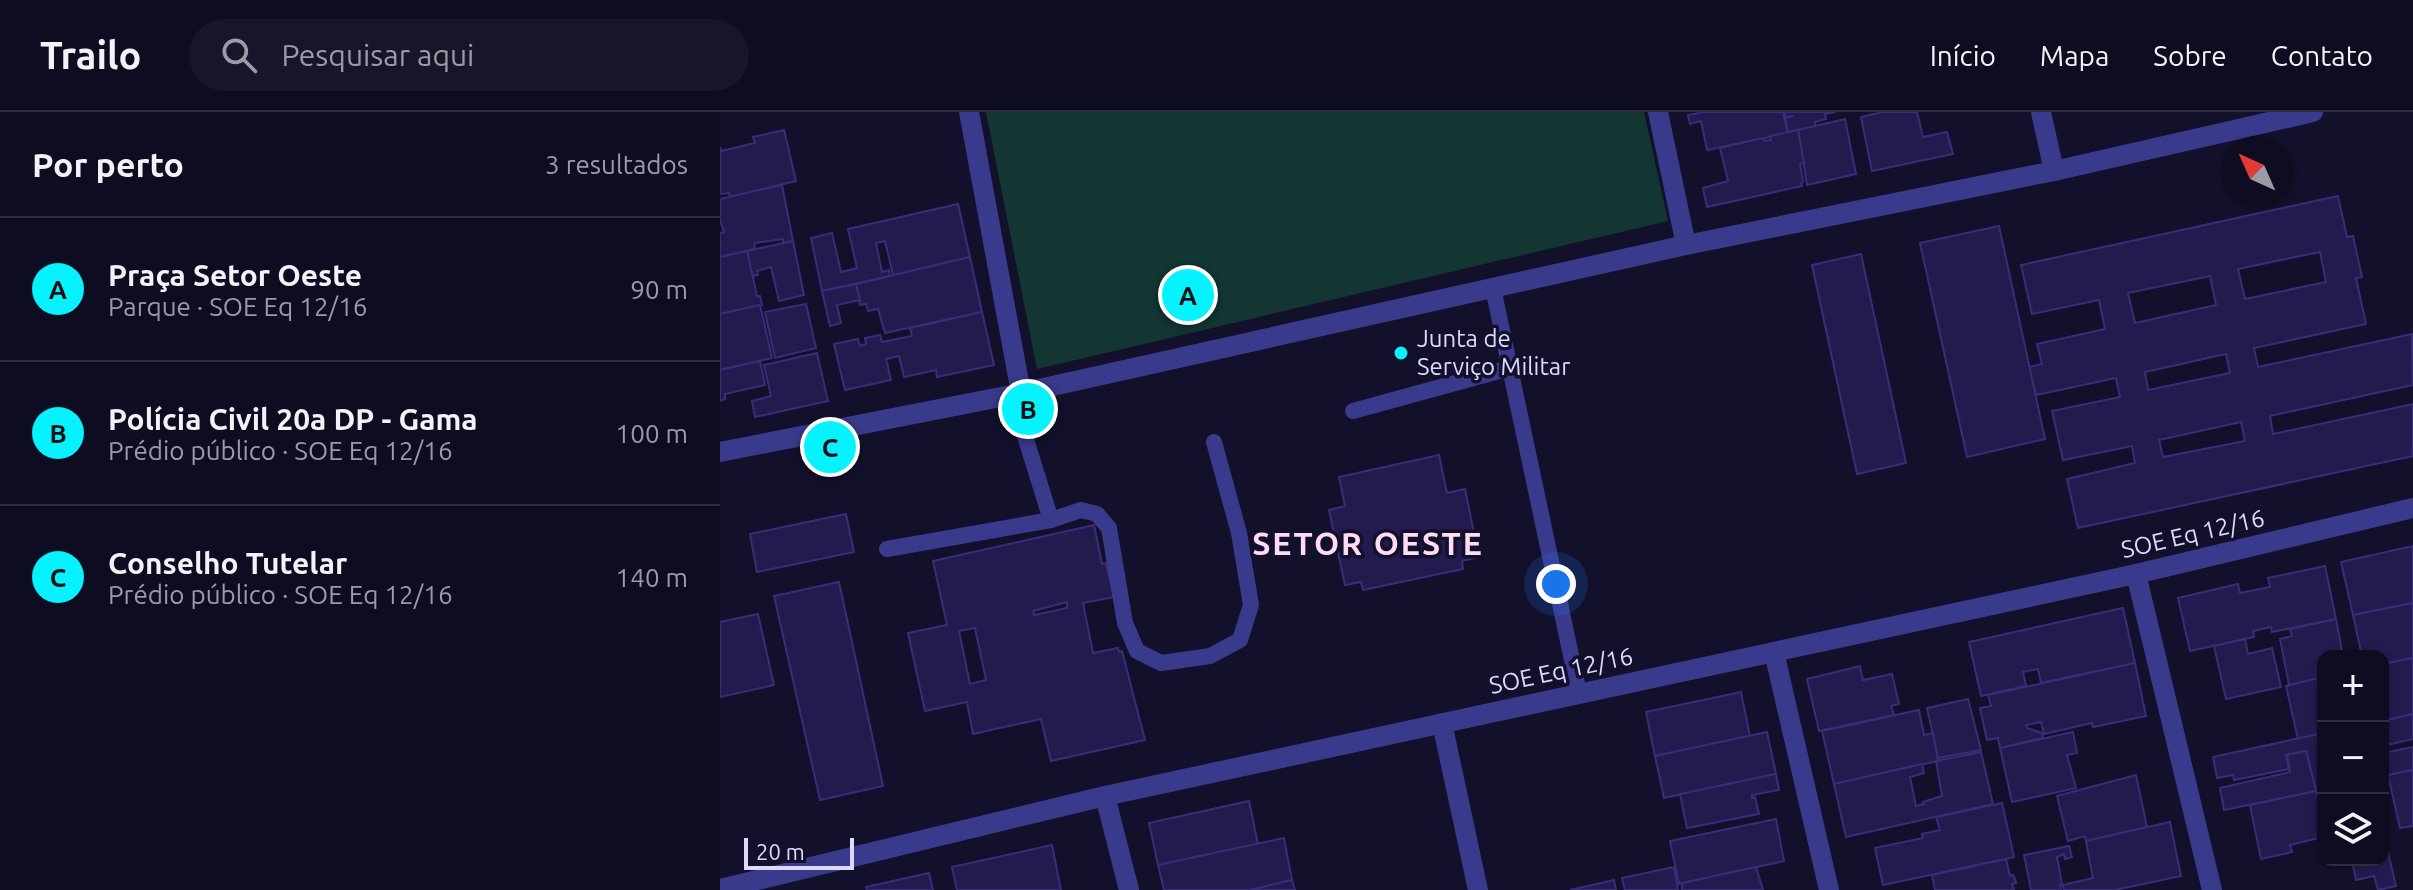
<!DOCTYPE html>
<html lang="pt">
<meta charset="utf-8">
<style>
body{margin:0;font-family:Ubuntu,sans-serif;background:#171529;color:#f1f3f6}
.controls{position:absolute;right:24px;bottom:24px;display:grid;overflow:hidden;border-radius:16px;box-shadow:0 2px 6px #0004}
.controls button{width:72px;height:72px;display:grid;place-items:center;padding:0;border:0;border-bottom:2px solid #2e2c3e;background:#0e0c20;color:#f1f3f6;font:40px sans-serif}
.compass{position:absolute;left:1501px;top:24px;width:72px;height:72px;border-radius:50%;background:#0e0c20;box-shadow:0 2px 6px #0004;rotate:315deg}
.scale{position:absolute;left:24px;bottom:20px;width:110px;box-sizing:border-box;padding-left:8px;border:4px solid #dddaff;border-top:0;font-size:22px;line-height:28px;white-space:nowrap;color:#dddaff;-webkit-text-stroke:6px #13102b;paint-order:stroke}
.you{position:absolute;left:836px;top:472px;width:28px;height:28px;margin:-20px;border:6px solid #fff;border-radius:50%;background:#1a73e8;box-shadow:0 0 0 12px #1a73e833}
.badge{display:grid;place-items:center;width:52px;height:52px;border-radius:50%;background:#06f2ff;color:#111;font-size:26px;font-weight:700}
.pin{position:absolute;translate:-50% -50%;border:4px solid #fff;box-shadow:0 2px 8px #0006}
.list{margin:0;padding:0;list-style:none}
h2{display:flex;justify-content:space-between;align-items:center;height:104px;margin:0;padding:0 32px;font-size:34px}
h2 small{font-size:26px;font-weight:400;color:#9b9ba5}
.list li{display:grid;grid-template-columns:52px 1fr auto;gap:24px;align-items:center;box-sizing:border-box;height:144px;padding:0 32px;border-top:2px solid #2e2c3e}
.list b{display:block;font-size:30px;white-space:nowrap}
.list p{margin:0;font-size:26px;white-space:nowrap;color:#9b9ba5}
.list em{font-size:26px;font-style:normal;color:#9b9ba5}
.icon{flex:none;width:44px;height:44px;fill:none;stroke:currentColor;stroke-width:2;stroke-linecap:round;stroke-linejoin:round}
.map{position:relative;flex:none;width:1693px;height:778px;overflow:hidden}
header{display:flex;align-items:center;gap:48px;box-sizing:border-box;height:112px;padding:0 40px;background:#0e0c20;border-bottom:2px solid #2e2c3e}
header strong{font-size:38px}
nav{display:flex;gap:44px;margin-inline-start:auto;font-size:28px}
.search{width:560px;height:72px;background:#171529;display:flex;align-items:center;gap:20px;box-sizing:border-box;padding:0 28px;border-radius:44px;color:#9b9ba5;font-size:30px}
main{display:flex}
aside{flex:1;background:#0e0c20}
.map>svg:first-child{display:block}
</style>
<header>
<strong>Trailo</strong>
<div class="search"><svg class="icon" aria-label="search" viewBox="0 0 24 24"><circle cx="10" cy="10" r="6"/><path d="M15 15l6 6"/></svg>Pesquisar aqui</div>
<nav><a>Início</a><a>Mapa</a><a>Sobre</a><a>Contato</a></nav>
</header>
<main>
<aside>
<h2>Por perto<small>3 resultados</small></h2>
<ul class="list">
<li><span class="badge">A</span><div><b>Praça Setor Oeste</b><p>Parque · SOE Eq 12/16</p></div><em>90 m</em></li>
<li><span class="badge">B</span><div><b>Polícia Civil 20a DP - Gama</b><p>Prédio público · SOE Eq 12/16</p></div><em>100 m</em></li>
<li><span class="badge">C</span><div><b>Conselho Tutelar</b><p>Prédio público · SOE Eq 12/16</p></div><em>140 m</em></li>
</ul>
</aside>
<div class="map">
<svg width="1693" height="778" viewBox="0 0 1693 778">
<rect width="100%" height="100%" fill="#13102b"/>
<!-- green -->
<path fill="#133633" d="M266 0H924L948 109 317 257Z"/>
<!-- building -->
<g fill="#231b4d" stroke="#382d7a" stroke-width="2" fill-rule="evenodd">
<path d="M984 0H1063L1068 21 987 38 981 9 970 12 968 3Z"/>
<path d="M1064 0H1116L1105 2 1106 7 1095 10V15L1068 20 1065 6 1074 4 1065 5Z"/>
<path d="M1163 0H1197L1203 25 1227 20 1233 42 1152 59 1141 5Z"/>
<path d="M1125 7 1136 62 1087 73 1078 18Z"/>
<path d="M64 18 76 69 10 85 9 81 0 82V35L1 39 35 31 33 25Z"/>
<path d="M1078 18 1084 51 1080 52 1083 70 1081 71 1082 74 987 95 983 76 1008 69 1000 36 1043 26 1044 29 1051 28 1050 24Z"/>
<path d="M62 73 73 129 63 131V127L34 131 35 137 0 145V121L4 120 0 108V87Z"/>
<path d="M1618 84 1627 125 1633 124 1642 165 1636 166 1646 212 1534 236 1538 255 1692 222 1693 273 1550 304 1553 322 1693 292V344L1358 416 1347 367 1415 351 1412 334 1343 348 1332 299 1400 285 1396 266 1316 283 1309 255 1322 252 1317 232 1385 217 1379 188 1312 202 1301 153ZM1600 140 1606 170 1525 187 1518 157ZM1490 164 1496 193 1415 211 1408 181ZM1506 242 1510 261 1428 278 1425 260ZM1521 310 1525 329 1443 345 1439 328Z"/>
<path d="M238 92 250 145 173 163 165 129 156 131 162 160 169 158 170 164 102 179 91 126 112 121 121 160 137 156 128 117Z"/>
<path d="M1279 114 1325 327 1247 345 1200 131Z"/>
<path d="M73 129 84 183 59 189 51 155 37 159 38 163 32 164 27 139Z"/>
<path d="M27 139 37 184H40L42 193 0 202V145Z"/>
<path d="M1141 142 1186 351 1137 362 1092 153Z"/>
<path d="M250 145 262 200 165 221 158 197 148 199 146 192 140 193 136 172Z"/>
<path d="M136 172 140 188 117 193 121 211 110 214 102 179Z"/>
<path d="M86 192 96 236 55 246 45 200Z"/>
<path d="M40 193 52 246 0 258V202Z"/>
<path d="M262 200 274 253 217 265 216 258 184 265 179 244 166 247 171 268 125 278 114 232 138 227 140 234 146 232 145 226 160 223 162 230 192 224 190 216Z"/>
<path d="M97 241 108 289 35 305 32 289 51 284 44 253Z"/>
<path d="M40 249 45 273 5 282V287L0 289V258Z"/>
<path d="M719 343 727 381 745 377 759 445 742 449 743 457 643 478 641 470 625 473 609 398 625 394 619 365Z"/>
<path d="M126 402 134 440 37 460 30 422Z"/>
<path d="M374 413 382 452 386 451 394 485 363 491 373 541 398 536 399 540 402 539 425 628 331 649 321 607 253 622 247 590 205 599 188 521 227 513 213 449ZM347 490V496L314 503 313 499ZM255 516 266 568 250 572 239 519Z"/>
<path d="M1693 434V491L1633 503 1621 450Z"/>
<path d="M1605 454 1616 507 1552 520 1551 515 1533 519 1534 525 1470 539 1458 486 1518 472 1520 481 1550 475 1548 466Z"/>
<path d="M119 470 163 674 100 688 54 484Z"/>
<path d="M1693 491V546L1663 552V544H1642L1633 503Z"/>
<path d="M1403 496 1415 551 1321 571 1318 557 1303 560 1306 574 1261 584 1249 530Z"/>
<path d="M38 502 54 573 0 585V510Z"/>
<path d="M1616 507 1623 544H1603V565L1569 573 1560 527 1572 524 1570 517Z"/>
<path d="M1525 527 1528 542 1552 536 1561 575 1506 587 1494 534Z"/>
<path d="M1693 546V602L1663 609V552Z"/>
<path d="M1415 551 1426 604 1373 615 1372 611 1324 622 1321 610 1306 613 1307 616 1322 621 1323 626 1280 636 1278 626 1267 628 1260 596 1271 594 1268 583Z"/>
<path d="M1140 554 1143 568 1172 562 1179 592 1171 594 1174 603 1099 619 1087 567Z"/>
<path d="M1603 565V621L1578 627 1566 574Z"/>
<path d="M1021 580 1030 624 935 644 926 600Z"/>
<path d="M1248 587 1261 638 1218 646 1207 596Z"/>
<path d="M1199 598 1204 623 1213 621 1218 649 1114 672 1102 619Z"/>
<path d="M1693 602V627L1663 634V609Z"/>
<path d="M1047 620 1056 662 944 686 935 644Z"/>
<path d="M1353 620 1357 641 1347 643 1356 676 1292 690 1280 636Z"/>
<path d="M1603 621V677L1596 679 1586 639 1566 643 1569 657 1514 668 1513 663 1497 666 1493 645Z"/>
<path d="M1693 635V658L1668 663 1664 662 1663 641Z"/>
<path d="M1586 639 1596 679 1504 698 1500 676 1570 660 1567 643Z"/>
<path d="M1261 640 1273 692 1126 725 1114 672 1202 652 1204 661 1190 665 1196 694 1204 692 1203 690 1209 688 1222 684 1216 649Z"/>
<path d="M1693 658V714L1680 716 1668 663Z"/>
<path d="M1056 662 1059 678 1032 683V686L1035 685 1039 702 967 716 960 682Z"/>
<path d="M1416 663 1427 715 1366 729 1365 724 1348 729 1337 684Z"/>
<path d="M1596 679 1603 705V725L1570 733 1572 740 1541 747 1530 693Z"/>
<path d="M529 689 538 732 438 753 429 711Z"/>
<path d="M1282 691 1294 745 1163 773 1155 736 1203 726 1202 722 1220 718 1216 705Z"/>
<path d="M1056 707 1064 749 959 772 950 729Z"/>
<path d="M1450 710 1461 764 1395 778H1344L1343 773 1373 766 1366 729Z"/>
<path d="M1663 719 1676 774 1658 778 1654 764 1636 768 1632 748H1663Z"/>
<path d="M564 726 572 768 530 778H444L438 753Z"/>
<path d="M332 733 341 778H237L232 755Z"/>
<path d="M1349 734 1352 745 1345 747 1344 742 1337 745 1342 772 1340 773 1341 778H1311L1304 743Z"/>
<path d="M1286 747 1290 764 1293 763 1295 767 1296 771 1292 772 1294 778H1215L1212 763Z"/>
<path d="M954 755 958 778H905L902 766Z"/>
<path d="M1036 755 1043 778H962V771Z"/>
<path d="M209 761 213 778H147L146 775Z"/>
<path d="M572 768 575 778H530L547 774Z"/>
<path d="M894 768 896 778H850Z"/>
</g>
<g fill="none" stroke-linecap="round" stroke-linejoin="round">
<!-- service -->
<g stroke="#3a3a8c" stroke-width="16">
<path d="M773 176 859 581"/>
<path d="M633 299 790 256"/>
<path d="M331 408 361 398 377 402 389 416 405 511 417 539 441 551 490 544 520 528 531 493 519 421 494 330"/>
<path d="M167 437 331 408 292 282"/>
</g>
<!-- minor -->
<g stroke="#3a3a8c" stroke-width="20">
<path d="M249 0 301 281"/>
<path d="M938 0 966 133"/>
<path d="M1321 0 1334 59"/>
<path d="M1416 462 1492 778"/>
<path d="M1054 540 1109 778"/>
<path d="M722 611 758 778"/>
<path d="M385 684 409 778"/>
</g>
<!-- tertiary -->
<g stroke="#3a3a8c" stroke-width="20">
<path d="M0 340 301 281 966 133 1334 59 1593 0"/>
<path d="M0 777 385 684 1416 462 1693 396"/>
</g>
</g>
<!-- markers -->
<circle fill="#06f2ff" stroke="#13102b" stroke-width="3" cx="681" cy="241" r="8"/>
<g text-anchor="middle" stroke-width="7" stroke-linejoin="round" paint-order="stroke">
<!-- poi labels -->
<g font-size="24" fill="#dddaff" stroke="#13102b" text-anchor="start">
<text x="697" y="235">Junta de<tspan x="697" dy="28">Serviço Militar</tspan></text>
</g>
<!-- street labels -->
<g font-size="24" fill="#dddaff" stroke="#13102b">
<text transform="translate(1473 422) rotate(-13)" y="8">SOE Eq 12/16</text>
<text transform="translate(841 559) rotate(-12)" y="8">SOE Eq 12/16</text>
</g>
<!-- district labels -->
<g font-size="32" font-weight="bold" letter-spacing="2" fill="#ffdcf4" stroke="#13102b">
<text x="648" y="443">SETOR OESTE</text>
</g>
</g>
</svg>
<div class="controls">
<button>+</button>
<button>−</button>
<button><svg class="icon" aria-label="layers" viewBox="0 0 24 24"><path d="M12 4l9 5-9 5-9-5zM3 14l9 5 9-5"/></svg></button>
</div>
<svg class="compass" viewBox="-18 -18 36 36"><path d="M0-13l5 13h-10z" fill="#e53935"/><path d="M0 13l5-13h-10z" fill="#9b9ba5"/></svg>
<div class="scale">20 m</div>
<div class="you"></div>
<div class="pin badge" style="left:468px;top:183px">A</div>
<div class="pin badge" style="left:308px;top:297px">B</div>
<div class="pin badge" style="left:110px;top:335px">C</div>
</div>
</main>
